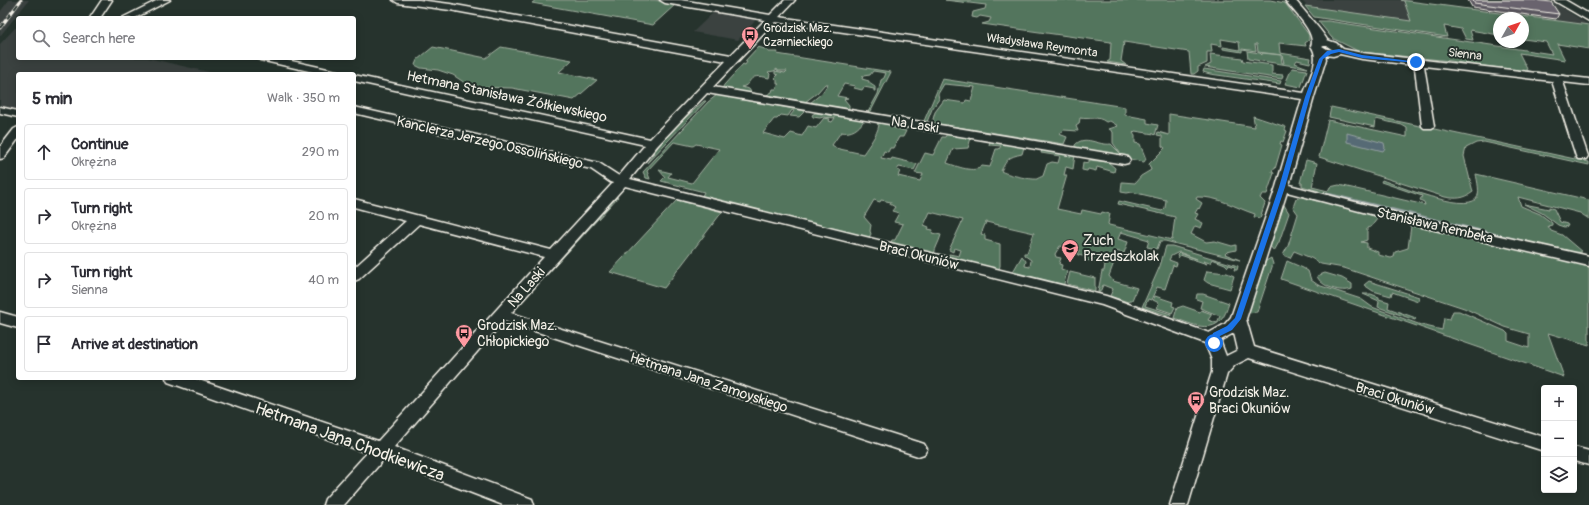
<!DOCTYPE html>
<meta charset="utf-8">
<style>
body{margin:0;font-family:Pangolin,sans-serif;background:#f7f7f7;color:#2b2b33}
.controls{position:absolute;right:12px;bottom:12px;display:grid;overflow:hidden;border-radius:4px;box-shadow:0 2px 10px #0003}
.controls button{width:36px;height:36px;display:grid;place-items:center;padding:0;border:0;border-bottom:1px solid #e1e1e2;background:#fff;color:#2b2b33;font:20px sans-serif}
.compass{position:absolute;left:1493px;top:12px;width:36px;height:36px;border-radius:50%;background:#fff;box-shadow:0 2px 10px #0003;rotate:50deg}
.stop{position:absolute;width:12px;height:12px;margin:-9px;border:3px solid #1a73e8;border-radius:50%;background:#fff}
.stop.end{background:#1a73e8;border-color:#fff;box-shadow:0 1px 4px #0008}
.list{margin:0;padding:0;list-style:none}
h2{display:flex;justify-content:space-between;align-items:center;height:52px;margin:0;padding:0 16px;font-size:17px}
h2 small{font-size:13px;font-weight:400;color:#7c7c81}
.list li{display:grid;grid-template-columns:26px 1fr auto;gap:12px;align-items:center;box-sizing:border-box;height:56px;margin:0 8px 8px;padding:0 8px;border:1px solid #e1e1e2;border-radius:4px}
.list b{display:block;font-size:15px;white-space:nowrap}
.list p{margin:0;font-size:13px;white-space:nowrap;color:#7c7c81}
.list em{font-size:13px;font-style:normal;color:#7c7c81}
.icon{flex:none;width:22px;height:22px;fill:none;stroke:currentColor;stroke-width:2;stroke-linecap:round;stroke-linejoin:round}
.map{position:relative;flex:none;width:1589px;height:505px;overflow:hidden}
.search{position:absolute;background:#fff;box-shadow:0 2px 10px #0003;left:16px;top:16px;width:340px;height:44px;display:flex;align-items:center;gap:10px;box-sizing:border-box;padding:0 14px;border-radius:4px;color:#7c7c81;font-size:15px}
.panel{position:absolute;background:#fff;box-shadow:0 2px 10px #0003;left:16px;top:72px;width:340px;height:308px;border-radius:4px}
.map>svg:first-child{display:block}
</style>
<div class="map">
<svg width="1589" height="505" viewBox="0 0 1589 505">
<rect width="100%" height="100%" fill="#26332d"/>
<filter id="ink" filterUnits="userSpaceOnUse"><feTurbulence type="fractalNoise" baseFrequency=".025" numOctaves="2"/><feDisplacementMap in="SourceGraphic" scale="8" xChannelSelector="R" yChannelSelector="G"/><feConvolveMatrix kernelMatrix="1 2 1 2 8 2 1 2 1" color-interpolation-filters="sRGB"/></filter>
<g filter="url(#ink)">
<!-- built -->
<g fill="#3a4240">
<path d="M9 0H29L0 36V12Z"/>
<path d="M1301 0H1410L1435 26 1307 6Z"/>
<path d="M1469 0H1550L1589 25 1473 9Z"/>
<path d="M715 11 751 17 755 21 738 40 693 32Z"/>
<path d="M15 28H18V58H148L217 74H18V113L0 108V44Z"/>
</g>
<!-- green -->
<g fill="#53745d" stroke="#a4b2a2">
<path d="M536 0H655L676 4 653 25 532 3Z"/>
<path d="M945 0H1270L1285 3 1309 35V40L1305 43 1306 46 1279 43 1280 53 1311 58 1310 63 1297 60 1295 63 1308 68 1248 59 1247 51 1260 53 1262 55V53L1281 55 1282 63H1284L1282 55 1258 52 1257 44H1255L1256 51 1242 49V52L1223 49V47L1240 50 1239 42 1221 39 1222 46 1211 44 1212 52H1207V63L1198 67V71L1194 74H1191L1189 52 1124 42 1121 61 1126 65 1107 62 1110 60 1111 42 982 24 989 22 991 18 980 16 977 18 972 17 973 12 985 9 986 5Z"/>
<path d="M1401 0 1589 25V49L1557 44 1565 60 1519 53 1528 71 1572 76 1474 65 1451 61 1360 52 1332 38 1318 21H1328L1552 54 1546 42 1523 39V18H1499V35L1470 30 1473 40 1466 39 1461 29 1444 26 1447 37 1314 17 1305 6 1411 21 1404 1Z"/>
<path d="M433 47 486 58 501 47 572 60 559 72 597 80 574 100 512 88 476 87 465 83 453 75 438 70 421 68 415 65 417 60Z"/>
<path d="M758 47 765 49 769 52H778L777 54 891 72 870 113 868 112 878 94 881 80 884 78 886 73 873 71 870 75 863 76 862 79 869 81V83L875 87V91H874V89L864 87 862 90 854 88 855 86 844 84 837 96 848 98 844 99 849 105V109L810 103 822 93 828 84H825L817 93 805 102 765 96 772 92 773 89H776L779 84H777V80L775 78 778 75 775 74V71L785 73 787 71H778L777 69 774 71 768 72 770 74 769 78C745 72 754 85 741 87L749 89 751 92 750 93 721 91 724 85 743 64 745 65 747 62 745 61Z"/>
<path d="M1210 54 1242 58 1243 61 1272 65V74L1283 75 1282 79 1205 67 1211 64Z"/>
<path d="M1292 68 1307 70 1301 87 1285 84Z"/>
<path d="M1204 69 1281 81 1280 84 1210 74 1203 72Z"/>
<path d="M942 79 1125 107V115L1147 119V123L1158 125 1155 135 1154 134 1135 131 1133 133 1135 136V143L1140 144 1146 159 1144 162 1075 148V145C1085 134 1098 146 1111 144L1120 153 1113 143V132L1109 129 1118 126 1110 121 1106 122C1097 115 1090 120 1080 118L1079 124 1076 126 1078 131 1064 130 1059 134 1067 137 1064 144 932 123 935 112 944 100 965 103 966 100 971 101 975 87 944 84 938 94 939 99 932 109 927 122 924 121Z"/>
<path d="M717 95 805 111 799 117 790 116 794 111 792 110 788 116 781 115 777 119H774L763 133 785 139 791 133 802 136 808 126 816 128 824 118 830 119 829 121 832 122 835 118 823 117 820 118 813 117 812 115 815 113 864 120C859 129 851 134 841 132L832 145 835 147V148L863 154C869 145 877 135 879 125L877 124 879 123 907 127V129L891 127 906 131 903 137H899L893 148H890L888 152 884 151 881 158 891 160 892 158 917 164 914 170 899 167 897 170 900 171 898 176 920 181 923 174 915 173 925 153 933 155 942 137H945L947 134 971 138 968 148 953 149 947 163C956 166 975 174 982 166L990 167 996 149H999L1001 146 990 145H989L990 141 1024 147 1022 154C1008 157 1007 159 1001 171 1005 174 1031 180 1037 179 1038 178 1041 177 1043 176L1047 164 1052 162 1058 163 1060 156 1041 153 1042 150 1075 155 1073 169 1066 167 1064 175H1067L1057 209 1081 214 1082 210 1101 214 1102 212 1110 214 1108 224 1109 225 1172 240 1175 217 1118 204 1119 201 1162 211 1165 208 1166 200 1132 192 1127 193 1121 192 1122 182 1135 183 1141 176 1151 170 1149 164 1165 148 1162 146V136L1157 135 1158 132 1169 135V114L1255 127 1253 116 1286 127 1285 130 1287 131 1283 142 1281 141 1280 144 1282 145 1275 169H1273L1272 172 1274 173 1267 194H1262L1260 198 1265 203 1260 218 1254 217 1255 214C1236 208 1218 196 1197 197L1196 199 1202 203 1199 209 1198 208 1195 213 1198 214 1195 219 1203 223 1201 228 1195 226 1191 234 1206 242 1215 241 1232 246 1236 245V250L1227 252 1225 254 1240 260 1165 241H1160L1157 249 1147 247 1149 240 1121 232 1118 239 1128 242 1124 253 1115 251 1113 256 1116 257 1109 276 1113 281 1137 288 1132 300H1129L1128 302 1110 296 1113 289 1103 285 1100 292H1098L1102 271H1104L1105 264 1086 260 1087 257 1078 255 1079 250 1060 246 1055 254 1056 257 1061 258 1059 264 1062 265 1061 269 1067 271 1063 288 1011 275 1022 256 1026 261 1025 266 1030 267 1031 260 1024 255V253H1027L1034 233 986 222 981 234 985 235V240L1000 244V266L998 271 947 259 949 254 959 256 961 250 954 248 953 252 949 250 963 220 930 212 924 225 929 227 928 229 933 230 932 233 941 235C939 243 935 247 934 255L890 244 892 240H895L903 224 894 222 899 213 892 211 895 207 890 204 891 202 881 200 880 202 874 200 864 217 871 225 870 231 871 234 868 239 702 196 704 192 661 181 665 177 659 170 671 173 668 177 692 183 719 149 696 144 693 146 674 142 647 171 650 179 646 178 643 172 708 102Z"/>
<path d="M704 101H706L647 163 666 135Z"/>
<path d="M1331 107 1589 162V165L1484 142 1476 143 1466 148 1464 156 1473 192C1464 199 1456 199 1445 197L1319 157 1328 120 1407 137V128L1402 125 1376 119 1375 127 1329 117Z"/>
<path d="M1089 160 1108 162 1115 168 1114 172 1097 167 1096 171 1088 169 1087 171 1082 170 1083 162 1089 163Z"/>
<path d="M1306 160 1317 163 1312 187 1328 191 1330 187 1339 185 1425 205 1424 202 1420 200 1422 196 1381 182 1382 180C1398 186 1464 212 1476 199 1481 194 1477 180 1476 174L1589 200V219L1580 213 1518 197 1521 206 1540 214 1552 223V225L1548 226 1551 231 1562 235 1582 252 1567 253 1414 218 1319 193V191L1302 186V183H1300Z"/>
<path d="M617 197H618L545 277 542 276 590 223Z"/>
<path d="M1301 197 1317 201V199L1376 214 1377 219 1371 227 1367 228V240L1361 242 1367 243V248L1378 252V255L1391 258 1394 257 1395 252 1408 248 1411 226 1407 225 1408 221 1589 263V345L1548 333 1564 377 1281 279 1287 261 1303 268 1308 271 1311 280 1318 285 1361 299 1372 307 1421 325 1442 330 1444 318 1450 319 1453 311H1459L1505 331 1508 334V341L1529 348V334L1505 327 1464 308 1344 268 1321 264 1311 258 1294 251 1290 258 1283 255 1288 246 1298 214 1293 207 1296 199Z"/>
<path d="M677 200 722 212 664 288 610 272Z"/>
<path d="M1524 204 1549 209V207L1554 209 1560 222 1567 224 1568 226 1564 227 1558 225 1542 213Z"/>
<path d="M1284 205 1289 213 1279 242 1274 251 1270 246Z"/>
<path d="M1166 246H1172L1238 266 1237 270H1234L1235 267 1229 265 1228 267 1225 264 1212 259 1210 263 1203 261 1207 264 1180 255 1178 258 1177 255 1179 253 1197 259 1179 252 1171 256 1169 260 1177 263 1176 266 1173 265 1165 289 1157 287 1151 300 1148 299 1145 306 1171 314 1170 316 1142 307 1160 266Z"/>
<path d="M1271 258 1273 264 1257 312 1248 313 1266 261Z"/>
<path d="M1207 271 1227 273 1234 276 1230 289 1208 283 1204 280Z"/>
<path d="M1070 272 1095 278V291L1067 284Z"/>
<path d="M1325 273 1342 278 1352 284V289C1341 293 1321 287 1317 276Z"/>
<path d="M1369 281 1419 297 1418 301 1392 292 1391 296 1373 291 1364 285Z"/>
<path d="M1197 294H1203L1229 303C1227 309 1225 316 1221 320 1209 334 1187 322 1174 318L1177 308 1183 306 1200 312 1201 310 1212 314 1208 320 1217 323 1220 316 1200 308 1202 301 1196 299Z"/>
<path d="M1363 294H1371L1379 297V299L1389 302 1388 308 1416 318 1415 320 1378 307 1379 301Z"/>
<path d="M1155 296 1173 302 1172 306 1175 307 1172 313 1157 308 1159 303 1153 300Z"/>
</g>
<!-- water -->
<path fill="#566b74" stroke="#95a1a2" d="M1347 133 1384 143 1385 148 1383 151 1347 142Z"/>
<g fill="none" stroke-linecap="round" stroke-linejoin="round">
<!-- stream -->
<path stroke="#95a1a2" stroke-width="4" d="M1325 194 1524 242"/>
<defs>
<g id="minor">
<path d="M102 0H112L100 18H90Z"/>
<path d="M158 0H170L135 18H122Z"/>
<path d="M393 0H419L450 4 731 55 765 20 665 3 660 0H681L770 15 785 0H795L779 17 1304 93C1309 79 1321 59 1311 46 1317 33 1293 11 1285 0H1295C1300 6 1327 37 1327 40L1336 43 1343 49 1362 53 1589 79V85L1563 82 1588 156 1586 159H1578L1576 156 1552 81 1424 66 1434 126 1432 128H1424L1422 126 1415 68 1413 65 1362 59 1340 54 1333 56 1325 55 1326 59 1314 97 1289 185 1405 215 1589 256V266L1405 223 1287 192 1246 319 1254 347 1544 437V451L1249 358 1235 365 1227 374 1188 505H1170L1212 372V360L1205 343 1102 305 625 186 511 313 918 442 924 444 927 449 924 454 918 456 504 321 394 447 532 499 534 505H503L384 459 344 505H323L325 499 367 453 168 382 166 378H193L378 441 544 257 419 224 359 279 354 281V268L406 221 354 207V199L551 250 613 183 610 182 591 169 354 113V107L599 163 619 176 645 145 354 81V75L650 139 726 61 450 10 398 3ZM775 22 1302 99 1276 187 1231 317 1225 324 1209 333 1106 296 630 179 657 146 707 93 1124 164 1128 163 1130 160 1128 157 1124 156 713 87ZM1322 46H1327L1333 50 1327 49ZM1234 333 1238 350 1226 356 1221 343V340Z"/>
<path d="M1553 0H1565L1589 14V21Z"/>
<path d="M259 58H278L341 72 342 74H322L260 60Z"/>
<path d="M0 107 18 111V117L0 113Z"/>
<path d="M18 127V139L4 158 0 159V147L14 129Z"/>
<path d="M0 312 18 317V328L0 323Z"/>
<path d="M1574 447 1589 451V465L1574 461Z"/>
</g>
</defs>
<!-- minor casing -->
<use href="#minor" stroke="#f4f1e8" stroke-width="3"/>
<!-- minor -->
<use href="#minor" fill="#26332d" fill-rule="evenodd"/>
<defs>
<path id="rail" d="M0 28 21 0"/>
</defs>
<!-- rail casing -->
<use href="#rail" stroke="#f4f1e8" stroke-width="3"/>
<!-- rail -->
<use href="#rail" stroke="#26332d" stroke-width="2" stroke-dasharray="6" stroke-linecap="butt"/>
</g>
<!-- wall -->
<path fill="#5a565f" stroke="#f4f1e8" d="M1468 0H1534L1559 14 1556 19 1472 7Z"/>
<!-- building -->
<path fill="#69646e" stroke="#f4f1e8" d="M1473 0H1534L1551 2 1559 14 1474 3Z"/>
</g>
<!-- route -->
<path fill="#1a73e8" d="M1339 49 1362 55 1419 62 1416 63 1362 58 1339 52 1331 54 1323 59 1310 97 1285 187 1241 319 1232 330 1218 337 1216 345H1211L1210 343 1213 333 1227 326 1235 318 1279 187 1305 97 1319 59 1327 51Z"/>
<!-- icons -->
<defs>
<symbol id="bus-pin" viewBox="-11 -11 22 30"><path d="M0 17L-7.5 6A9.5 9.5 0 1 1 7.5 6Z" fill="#ff9aa2" stroke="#26332d"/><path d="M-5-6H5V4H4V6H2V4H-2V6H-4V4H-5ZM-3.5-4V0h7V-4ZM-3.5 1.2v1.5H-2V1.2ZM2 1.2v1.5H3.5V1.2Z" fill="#111"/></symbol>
<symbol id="school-pin" viewBox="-11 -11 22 30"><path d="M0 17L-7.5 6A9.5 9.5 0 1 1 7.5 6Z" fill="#ff9aa2" stroke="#26332d"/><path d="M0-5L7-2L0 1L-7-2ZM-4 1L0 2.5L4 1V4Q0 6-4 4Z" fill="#111"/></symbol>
</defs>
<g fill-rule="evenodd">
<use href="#bus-pin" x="740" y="25" width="20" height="27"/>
<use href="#school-pin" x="1060" y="238" width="20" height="27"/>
<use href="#bus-pin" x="454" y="323" width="20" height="27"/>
<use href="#bus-pin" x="1186" y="390" width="20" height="27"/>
</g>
<g text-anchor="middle" stroke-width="4" stroke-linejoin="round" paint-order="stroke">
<!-- far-poi labels -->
<g font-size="12" fill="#f4f1e8" stroke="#26332d" text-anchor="start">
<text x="763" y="32">Grodzisk Maz.<tspan x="763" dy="14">Czarnieckiego</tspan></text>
</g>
<!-- far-street labels -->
<g font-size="12" fill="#f4f1e8" stroke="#26332d">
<text transform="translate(1042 45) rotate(8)" y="4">Władysława Reymonta</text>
<text transform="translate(1465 54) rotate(7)" y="4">Sienna</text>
</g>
<!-- street labels -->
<g font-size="14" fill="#f4f1e8" stroke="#26332d">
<text transform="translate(507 96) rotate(12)" y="5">Hetmana Stanisława Żółkiewskiego</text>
<text transform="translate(915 124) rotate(9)" y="5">Na Laski</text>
<text transform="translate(490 142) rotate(13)" y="5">Kanclerza Jerzego Ossolińskiego</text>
<text transform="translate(1435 225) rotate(13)" y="5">Stanisława Rembeka</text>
<text transform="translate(919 255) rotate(14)" y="5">Braci Okuniów</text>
<text transform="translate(526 287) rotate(-48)" y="5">Na Laski</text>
<text transform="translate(709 382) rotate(18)" y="5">Hetmana Jana Zamoyskiego</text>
<text transform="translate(1395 398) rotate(17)" y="5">Braci Okuniów</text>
</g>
<!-- poi labels -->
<g font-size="14" fill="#f4f1e8" stroke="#26332d" text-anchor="start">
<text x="1083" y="245">Zuch<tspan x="1083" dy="16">Przedszkolak</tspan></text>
<text x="477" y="330">Grodzisk Maz.<tspan x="477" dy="16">Chłopickiego</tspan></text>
<text x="1209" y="397">Grodzisk Maz.<tspan x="1209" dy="16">Braci Okuniów</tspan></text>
</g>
<!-- near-street labels -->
<g font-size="17" fill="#f4f1e8" stroke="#26332d">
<text transform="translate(350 441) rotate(20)" y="6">Hetmana Jana Chodkiewicza</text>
</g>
</g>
</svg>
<div class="controls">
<button>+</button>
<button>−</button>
<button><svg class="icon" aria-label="layers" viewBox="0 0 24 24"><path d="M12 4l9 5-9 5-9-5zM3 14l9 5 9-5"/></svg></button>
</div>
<svg class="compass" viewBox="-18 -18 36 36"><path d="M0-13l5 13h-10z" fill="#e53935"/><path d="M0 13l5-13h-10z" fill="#7c7c81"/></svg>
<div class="stop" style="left:1214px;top:343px"></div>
<div class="stop end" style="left:1416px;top:62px"></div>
<div class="search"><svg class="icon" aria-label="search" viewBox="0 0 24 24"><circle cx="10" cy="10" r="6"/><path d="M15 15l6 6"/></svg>Search here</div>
<section class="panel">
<h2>5 min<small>Walk · 350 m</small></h2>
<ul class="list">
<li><svg class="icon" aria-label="ahead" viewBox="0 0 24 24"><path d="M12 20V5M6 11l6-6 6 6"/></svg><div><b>Continue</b><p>Okrężna</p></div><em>290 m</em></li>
<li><svg class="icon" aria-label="right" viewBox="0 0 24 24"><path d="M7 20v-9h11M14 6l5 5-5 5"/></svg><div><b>Turn right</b><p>Okrężna</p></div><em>20 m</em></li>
<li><svg class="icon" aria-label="right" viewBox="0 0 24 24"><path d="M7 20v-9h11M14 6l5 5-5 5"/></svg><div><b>Turn right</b><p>Sienna</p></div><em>40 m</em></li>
<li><svg class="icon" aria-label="arrive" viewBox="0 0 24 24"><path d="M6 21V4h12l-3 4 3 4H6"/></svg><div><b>Arrive at destination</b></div></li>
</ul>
</section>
</div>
